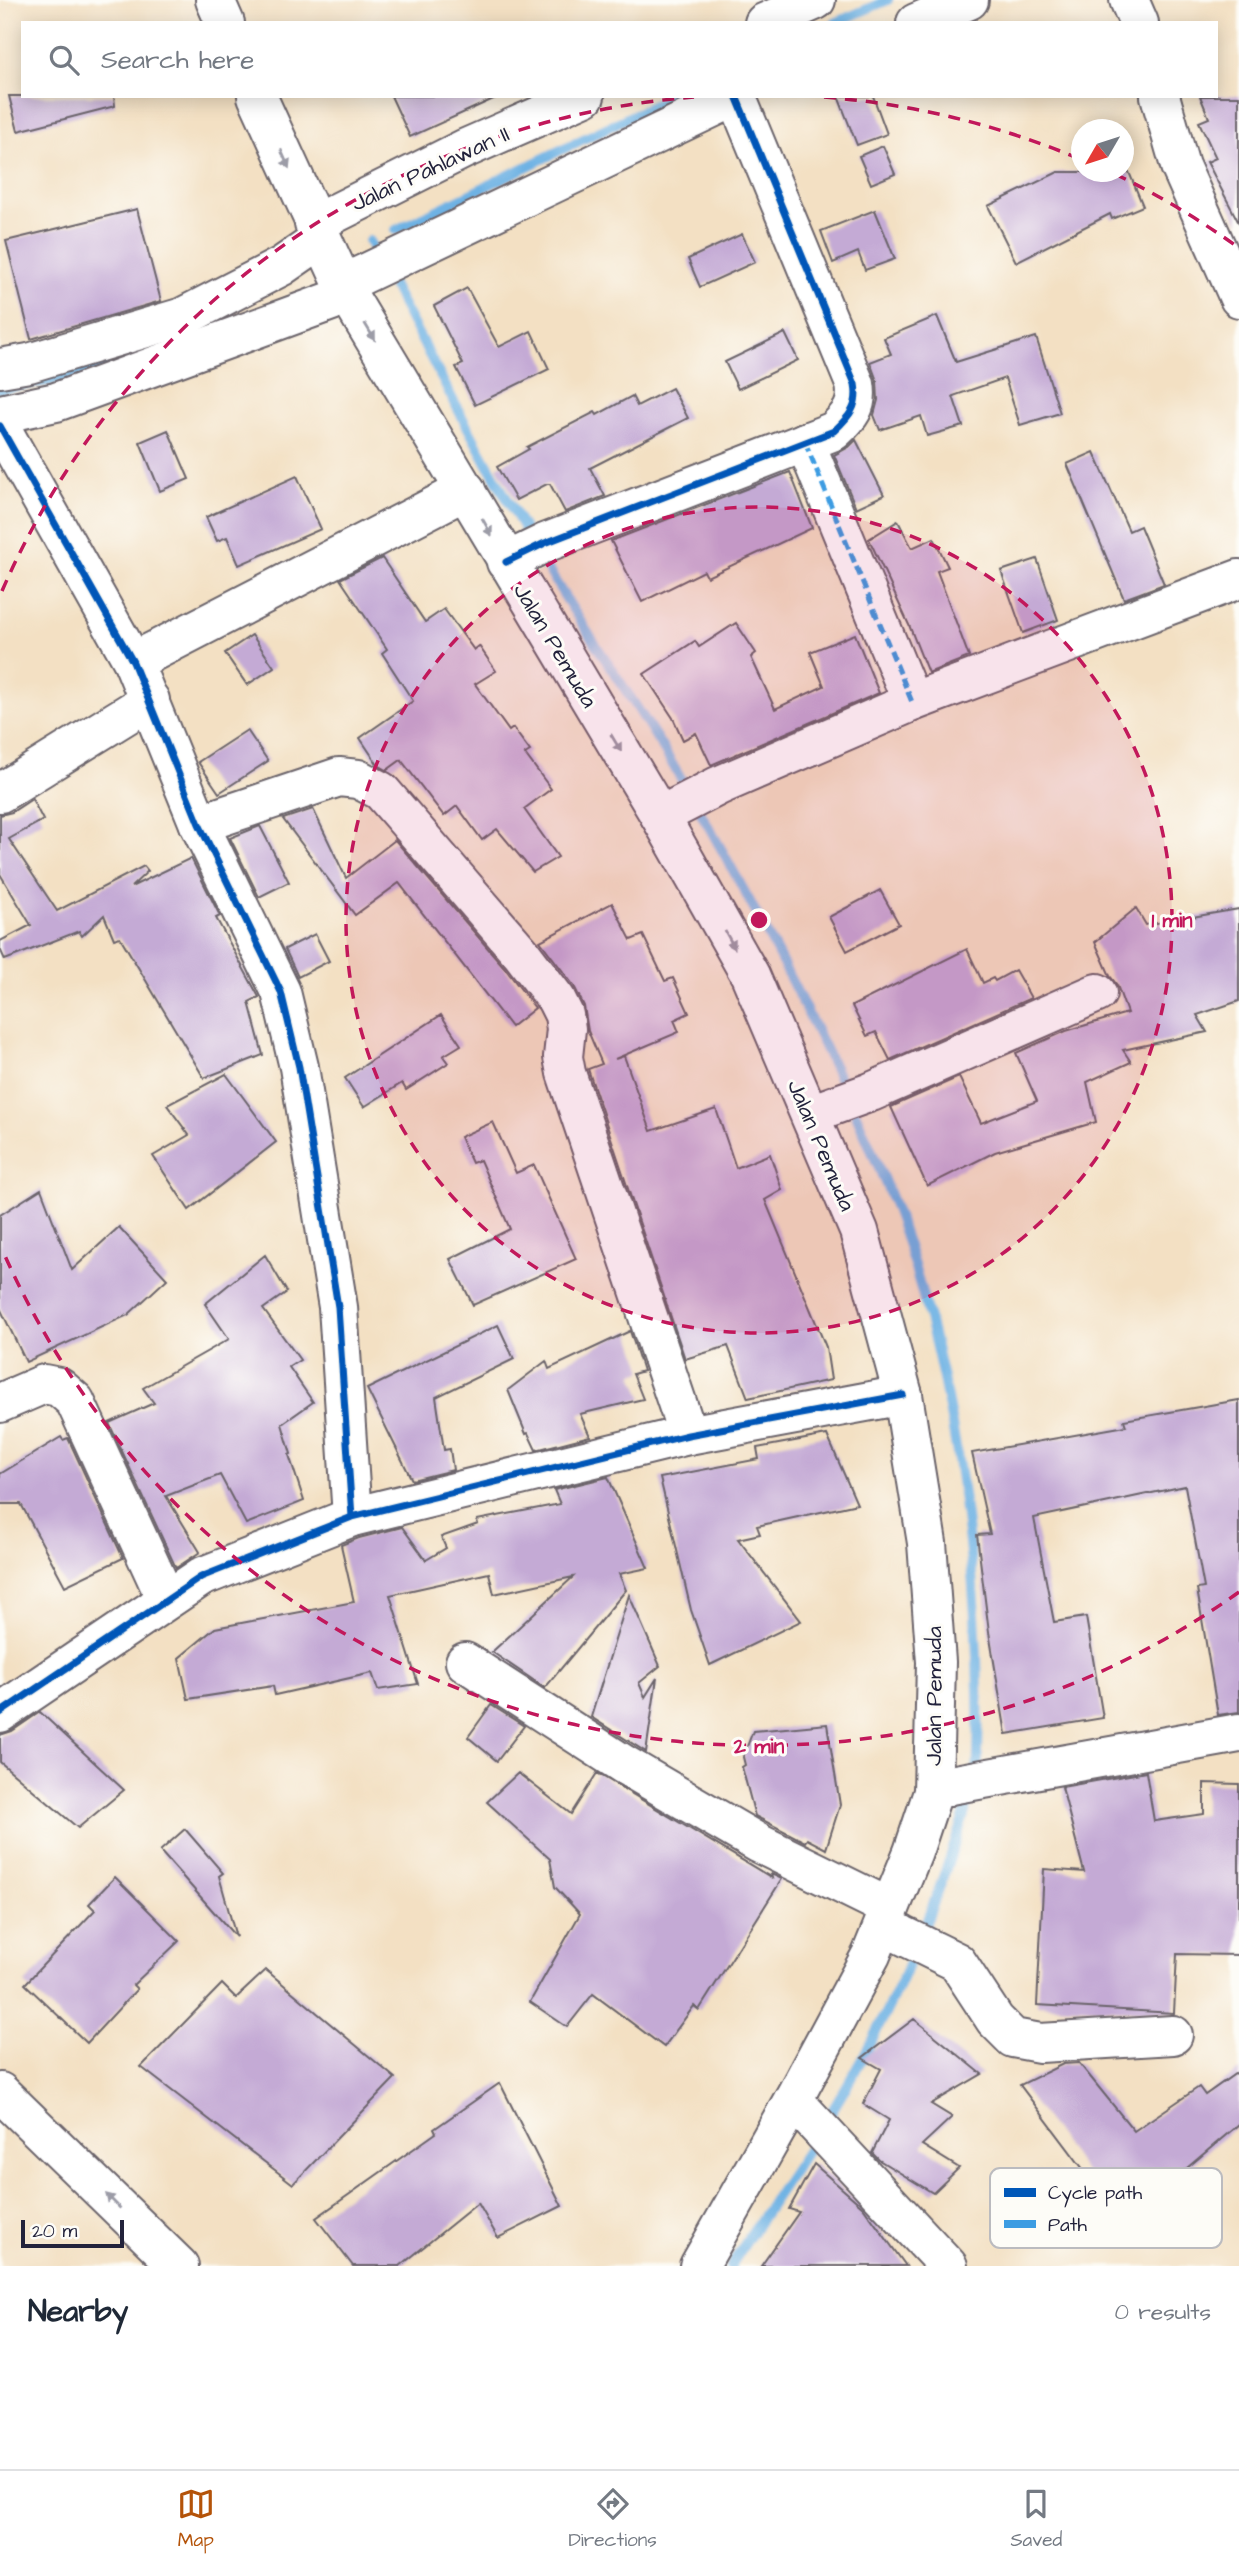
<!DOCTYPE html>
<style>
body{margin:0;font-family:"Architects Daughter",sans-serif;background:#f2f2f3;color:#1f2937}
.compass{position:absolute;left:1071px;top:119px;width:63px;height:63px;border-radius:50%;background:#fff;box-shadow:0 4px 18px #0003;rotate:231deg}
.scale{position:absolute;left:21px;bottom:18px;width:103px;box-sizing:border-box;padding-left:7px;border:4px solid #22223b;border-top:0;font-size:19px;line-height:24px;white-space:nowrap;color:#22223b;-webkit-text-stroke:5px #fdfcf7;paint-order:stroke}
.list{margin:0;padding:0;list-style:none}
h2{display:flex;justify-content:space-between;align-items:center;height:91px;margin:0;padding:0 28px;font-size:30px}
h2 small{font-size:23px;font-weight:400;color:#747a83}
.icon{flex:none;width:38px;height:38px;fill:none;stroke:currentColor;stroke-width:2;stroke-linecap:round;stroke-linejoin:round}
.map{position:relative;flex:none;width:1239px;height:2266px;overflow:hidden}
.search{position:absolute;background:#fff;box-shadow:0 4px 18px #0003;left:21px;right:21px;top:21px;height:77px;display:flex;align-items:center;gap:18px;box-sizing:border-box;padding:0 24px;border-radius:0px;color:#747a83;font-size:26px}
.sheet{height:203px;background:#fff}
nav{display:flex;justify-content:space-around;align-items:center;box-sizing:border-box;height:98px;border-top:2px solid #e0e1e3;background:#fff;font-size:19px;color:#747a83}
nav a{display:grid;justify-items:center;gap:4px}
nav .on{color:#b45309}
.map>svg:first-child{display:block}
</style>
<div class="map">
<svg width="1239" height="2266" viewBox="0 0 1239 2266">
<rect width="100%" height="100%" fill="#fdfcf7"/>
<filter id="ink" filterUnits="userSpaceOnUse"><feTurbulence type="fractalNoise" baseFrequency=".0143" numOctaves="2"/><feDisplacementMap in="SourceGraphic" scale="14" xChannelSelector="R" yChannelSelector="G"/><feConvolveMatrix kernelMatrix="1 2 1 2 8 2 1 2 1" color-interpolation-filters="sRGB"/></filter>
<filter id="wash" filterUnits="userSpaceOnUse"><feTurbulence type="fractalNoise" baseFrequency=".00686" numOctaves="4" result="noise"/><feDisplacementMap in="SourceGraphic" scale="28" xChannelSelector="R" yChannelSelector="G"/><feGaussianBlur stdDeviation="1.57" result="paint"/><feColorMatrix in="noise" values="0 0 0 0 0 0 0 0 0 0 0 0 0 0 0 0 0 1.4 0 .05"/><feComposite in="paint" operator="in"/></filter>
<g filter="url(#wash)">
<rect width="100%" height="100%" fill="#f3e0c3"/>
<g fill="none" stroke-linecap="round" stroke-linejoin="round">
<!-- stream -->
<g stroke="#6eb2e4" stroke-width="10">
<path d="M835 23 888 0"/>
<path d="M396 230 672 96"/>
<path d="M369 241C425 346 479 453 540 556 579 623 625 686 665 752 732 863 791 976 846 1092"/>
<path d="M0 389 50 381 124 357"/>
<path d="M853 1107C866 1138 880 1169 892 1200 944 1339 972 1509 977 1657 978 1696 980 1735 977 1773"/>
<path d="M731 2266C769 2204 813 2146 849 2082 902 1990 942 1891 972 1789"/>
</g>
</g>
<g id="blocks">
<!-- building -->
<g fill="#c4aad5">
<path d="M9 96H114L115 106 18 131Z"/>
<path d="M391 96H500L410 137Z"/>
<path d="M838 96H873L887 134 857 145Z"/>
<path d="M1200 96H1239V223L1207 162 1216 158 1199 122 1209 118Z"/>
<path d="M883 146 895 174 871 184 859 156Z"/>
<path d="M1058 172H1129L1143 206 1112 219 1110 214 1016 262 988 206Z"/>
<path d="M137 209 161 301 31 339 6 241Z"/>
<path d="M875 210 895 259 865 270 858 252 833 263 821 231Z"/>
<path d="M742 234 755 262 700 287 688 259Z"/>
<path d="M467 288 499 347 531 331 549 369 475 405 456 367 463 364 434 306Z"/>
<path d="M937 316 956 362 1036 337 1060 413 1020 425 1005 378 953 396 963 426 927 436 921 416 880 430 874 415 878 400 877 381 870 362 891 354 884 338Z"/>
<path d="M785 333 798 360 738 389 725 362Z"/>
<path d="M672 388 688 418 590 468 605 496 565 512 550 484H547L516 500 497 467 529 449 527 447 595 412 597 415 632 396 637 406Z"/>
<path d="M168 430 189 479 160 491 140 442Z"/>
<path d="M856 440 884 495 856 508 834 455 849 447Z"/>
<path d="M1094 452 1129 531 1140 526 1164 584 1124 599 1067 464Z"/>
<path d="M790 472 812 528 707 577 704 571 642 602 611 541Z"/>
<path d="M297 476 321 529 239 565 227 537 217 541 206 517Z"/>
<path d="M898 521 912 548 934 538 948 567 937 571 969 657 928 673 909 625 869 539Z"/>
<path d="M382 558 425 622 444 609 474 650 479 646 496 671 475 684 509 731 513 728 530 751 525 754 551 789 524 809 558 857 533 872 497 829 482 840 457 806 444 816 401 760 387 770 378 765 360 738 413 701 382 653 387 649 340 579Z"/>
<path d="M1037 559 1058 620 1023 633 1001 571Z"/>
<path d="M736 623 756 653 751 657 775 709 824 686 810 652 855 634 879 693 711 765 696 733 683 740 673 718 644 674 695 641 699 647Z"/>
<path d="M252 635 274 667 247 685 225 653Z"/>
<path d="M247 730 268 761 219 793 198 762Z"/>
<path d="M32 799 43 820 9 839 57 911 144 866 148 871 131 887 191 858 220 916 216 918 259 997 249 1002 263 1055 204 1078 120 937 114 939 104 915 82 936 79 931 5 960 0 949V941L31 925 0 874V815L12 812Z"/>
<path d="M313 809 346 878 395 840 504 967 535 1008 511 1027 399 883 355 915 283 819Z"/>
<path d="M260 826 289 882 259 897 230 838Z"/>
<path d="M880 890 899 924 847 951 829 917Z"/>
<path d="M612 903 631 940 643 935 665 981 673 978 689 1013 674 1020 679 1032 615 1059 624 1056 651 1131 716 1109 736 1168 770 1154 782 1190 765 1200 826 1347 831 1380 748 1398 728 1346 685 1359 588 1069 602 1064 588 1031 584 1006 574 986 540 941Z"/>
<path d="M1136 908 1146 925 1239 909V1001L1197 1015 1207 1032 1123 1050 1131 1062 1087 1082 1096 1122 995 1152 927 1186 891 1107 959 1077 981 1123 1037 1101 1016 1053 1066 1031 1127 1013 1117 985 1110 976 1095 942Z"/>
<path d="M315 934 329 961 298 977 285 949Z"/>
<path d="M967 949 983 983 993 978 995 981 1015 970 1031 998 890 1060 876 1032 867 1036 852 1006Z"/>
<path d="M441 1015 461 1045 443 1056 448 1063 406 1090 402 1083 364 1107 345 1078Z"/>
<path d="M226 1074 276 1142 189 1210 153 1156 189 1135 167 1105Z"/>
<path d="M493 1122 516 1173 534 1165 576 1259 473 1305 450 1259 510 1229 480 1160 472 1163 460 1137Z"/>
<path d="M41 1189 72 1270 119 1227 167 1279 128 1315 26 1362 0 1308V1215Z"/>
<path d="M265 1255 287 1292 263 1309 300 1360 289 1367 313 1402 282 1424 291 1454 289 1455 304 1501 246 1524 220 1475 166 1496 200 1552 176 1568 109 1423 154 1403 143 1388 229 1339 205 1304Z"/>
<path d="M498 1325 514 1359 436 1397 444 1450 450 1449 453 1470 412 1480 367 1389Z"/>
<path d="M630 1331 643 1371 633 1374 643 1399 580 1414 590 1436 536 1450 528 1433 526 1434 508 1390 546 1361 549 1369Z"/>
<path d="M1239 1400V1712L1218 1715 1197 1589 1204 1588 1185 1486 1034 1518 1054 1622 1086 1617 1103 1718 1006 1734 989 1632 977 1535 990 1534 972 1453 1126 1426 1124 1420Z"/>
<path d="M827 1435 857 1504 757 1526 760 1534 738 1539 801 1621 710 1665 691 1610 660 1478 759 1459 757 1448Z"/>
<path d="M61 1437 63 1440 68 1438 123 1558 65 1586 21 1504H0V1474Z"/>
<path d="M608 1477 648 1568 619 1574 626 1590 545 1688 492 1652 573 1577 494 1594 489 1573 390 1595 418 1684 378 1690 372 1673 275 1695 273 1686 188 1699 179 1658 215 1628 354 1602 341 1545 359 1538 402 1527 426 1560 446 1548 441 1537 478 1524 477 1520 560 1504 554 1490Z"/>
<path d="M629 1595 660 1666 639 1683 645 1697 657 1678 646 1752 591 1717Z"/>
<path d="M491 1705 524 1726 497 1761 468 1737Z"/>
<path d="M40 1712 124 1790 78 1828 0 1762V1735L12 1731Z"/>
<path d="M827 1724 840 1805 826 1849 807 1839 805 1842 755 1816 742 1767 745 1765 743 1757 753 1731Z"/>
<path d="M1146 1772 1154 1821 1204 1814V1783L1239 1784V1955L1177 1954 1174 2013 1037 2005 1044 1869 1084 1872 1062 1787Z"/>
<path d="M518 1773 571 1814 597 1773 772 1878 771 1874 782 1879 699 2010 694 2006 664 2047 593 1994 567 2027 530 2002 580 1914 555 1887 550 1859 487 1802Z"/>
<path d="M185 1829 223 1873 219 1876 236 1937 160 1851Z"/>
<path d="M115 1877 179 1941 133 1985 137 1989 87 2043 25 1984 95 1910 89 1904Z"/>
<path d="M266 1970 395 2078 293 2184 141 2067 222 1984 236 1998Z"/>
<path d="M914 2019 982 2074 931 2104 952 2117 922 2145 959 2168 933 2193 879 2160 872 2153 889 2120 863 2104 881 2069 862 2058Z"/>
<path d="M1079 2063 1134 2131 1199 2087 1205 2095 1239 2071V2124L1123 2222 1020 2085 1063 2064Z"/>
<path d="M500 2083 562 2206 498 2238 478 2203 400 2266H353L316 2218 436 2133 434 2129Z"/>
<path d="M814 2164 863 2207 906 2266H761L799 2212 789 2209Z"/>
</g>
</g>
</g>
<g filter="url(#ink)">
<use href="#blocks" fill-opacity="0" stroke="#6b646b" stroke-width="2"/>
<g fill="none" stroke-linecap="round" stroke-linejoin="round">
<defs>
<g id="minor">
<path d="M1129 0 1139 23"/>
<path d="M764 23 816 0"/>
<path d="M916 23 969 0"/>
<path d="M1160 96 1180 166 1239 298"/>
<path d="M314 224 464 149 585 96"/>
<path d="M343 284 737 96"/>
<path d="M0 368 29 363 183 317 282 266 321 239"/>
<path d="M0 414 56 402 348 295"/>
<path d="M0 426 133 662 199 824 281 992 299 1067 338 1307 352 1517"/>
<path d="M805 442 912 702"/>
<path d="M506 562 545 543 834 431C850 416 859 406 855 384L736 96"/>
<path d="M133 662 466 490"/>
<path d="M0 793 150 700"/>
<path d="M660 816 718 786 912 702 1239 579"/>
<path d="M199 824 339 777 358 779 381 791 521 953 556 999 564 1015 566 1029 563 1057 566 1073 688 1435"/>
<path d="M810 1114 871 1092 1097 993"/>
<path d="M0 1403 44 1384 59 1387 75 1401 166 1599"/>
<path d="M465 1662 623 1764 760 1844 890 1908"/>
<path d="M0 1713 201 1577 352 1517 688 1435 903 1395"/>
<path d="M933 1792 950 1785 1239 1733"/>
<path d="M884 1924 902 1935 957 1962 995 2020 1013 2038 1040 2043 1173 2035"/>
<path d="M793 2100 948 2266"/>
</g>
<g id="highway">
<path d="M215 0 225 23"/>
<path d="M257 96 348 295 660 816 750 975 859 1231 903 1395 927 1543 936 1662 933 1792 913 1852 871 1955 793 2100 699 2266"/>
<path d="M0 2092 179 2266"/>
</g>
</defs>
<!-- minor casing -->
<use href="#minor" stroke="#6b646b" stroke-width="42"/>
<!-- highway casing -->
<use href="#highway" stroke="#6b646b" stroke-width="42"/>
<!-- minor -->
<use href="#minor" stroke="#fff" stroke-width="38"/>
<!-- highway -->
<use href="#highway" stroke="#fff" stroke-width="38"/>
<!-- quiet -->
<path stroke="#3c9ce2" stroke-width="5" stroke-dasharray="10 5" stroke-linecap="butt" d="M805 442 912 702"/>
<defs>
<g id="cycleway">
<path d="M0 426 133 662 199 824 281 992 299 1067 338 1307 352 1517"/>
<path d="M506 562 545 543 834 431C850 416 859 406 855 384L736 96"/>
<path d="M0 1713 201 1577 352 1517 688 1435 903 1395"/>
</g>
</defs>
<!-- cycleway casing -->
<use href="#cycleway" stroke="#fdfcf7" stroke-width="11"/>
<!-- cycleway -->
<use href="#cycleway" stroke="#0057b8" stroke-width="7"/>
</g>
<!-- one-way arrows -->
<defs><path id="oneway-solid" d="M-6-.8H1V-3.2L6.5 0L1 3.2V.8H-6Z" transform="scale(1.75)"/></defs>
<g fill="#9c9ca7">
<use href="#oneway-solid" transform="translate(285 159) rotate(66)"/>
<use href="#oneway-solid" transform="translate(370 332) rotate(59)"/>
<use href="#oneway-solid" transform="translate(487 527) rotate(61)"/>
<use href="#oneway-solid" transform="translate(616 743) rotate(59)"/>
<use href="#oneway-solid" transform="translate(730 940) rotate(61)"/>
<use href="#oneway-solid" transform="translate(113 2201) rotate(-135)"/>
</g>
</g>
<!-- distance rings -->
<circle cx="759" cy="920" r="413" fill="#c2185b" fill-opacity=".12"/>
<g fill="none" stroke="#c2185b" stroke-width="3.5" stroke-dasharray="12 9">
<circle cx="759" cy="920" r="413"/>
<path d="M1239 1592A826 826 0 0 1 2 1249M2 591A826 826 0 0 1 694 97M824 97A826 826 0 0 1 1075 157M1115 174A826 826 0 0 1 1239 248"/>
</g>
<g text-anchor="middle" stroke-width="6" stroke-linejoin="round" paint-order="stroke">
<!-- street labels -->
<g font-size="23" fill="#22223b" stroke="#fdfcf7">
<text transform="translate(430 168) rotate(-25)" y="8">Jalan Pahlawan II</text>
<text transform="translate(556 645) rotate(59)" y="8">Jalan Pemuda</text>
<text transform="translate(822 1145) rotate(67)" y="8">Jalan Pemuda</text>
<text transform="translate(933 1696) rotate(-90)" y="8">Jalan Pemuda</text>
</g>
</g>
<!-- legend -->
<rect x="990" y="2168" width="232" height="80" rx="10" fill="#fdfcf7" stroke="#bbbbbf" stroke-width="2"/>
<rect x="1004" y="2188" width="32" height="9" fill="#0057b8"/>
<rect x="1004" y="2220" width="32" height="8" fill="#3c9ce2"/>
<g font-size="19" fill="#22223b">
<text x="1048" y="2199">Cycle path</text>
<text x="1048" y="2231">Path</text>
</g>
<circle cx="759" cy="920" r="10" fill="#c2185b" stroke="#fdfcf7" stroke-width="3.5"/>
<g font-size="21" text-anchor="middle" font-weight="bold" fill="#c2185b" stroke="#fdfcf7" stroke-width="6" stroke-linejoin="round" paint-order="stroke">
<text x="1172" y="927">1 min</text>
<text x="759" y="1753">2 min</text>
</g>
</svg>
<svg class="compass" viewBox="-18 -18 36 36"><path d="M0-13l5 13h-10z" fill="#e53935"/><path d="M0 13l5-13h-10z" fill="#747a83"/></svg>
<div class="scale">20 m</div>
<div class="search"><svg class="icon" aria-label="search" viewBox="0 0 24 24"><circle cx="10" cy="10" r="6"/><path d="M15 15l6 6"/></svg>Search here</div>
</div>
<section class="sheet">
<h2>Nearby<small>0 results</small></h2>
<ul class="list">
</ul>
</section>
<nav>
<a class="on"><svg class="icon" aria-label="map" viewBox="0 0 24 24"><path d="M3 6l6-2 6 2 6-2v14l-6 2-6-2-6 2zM9 4v14M15 6v14"/></svg>Map</a>
<a><svg class="icon" aria-label="directions" viewBox="0 0 24 24"><path d="M12 3l9 9-9 9-9-9zM9 14v-3h6M13 9l2 2-2 2"/></svg>Directions</a>
<a><svg class="icon" aria-label="saved" viewBox="0 0 24 24"><path d="M7 4h10v16l-5-4-5 4z"/></svg>Saved</a>
</nav>
